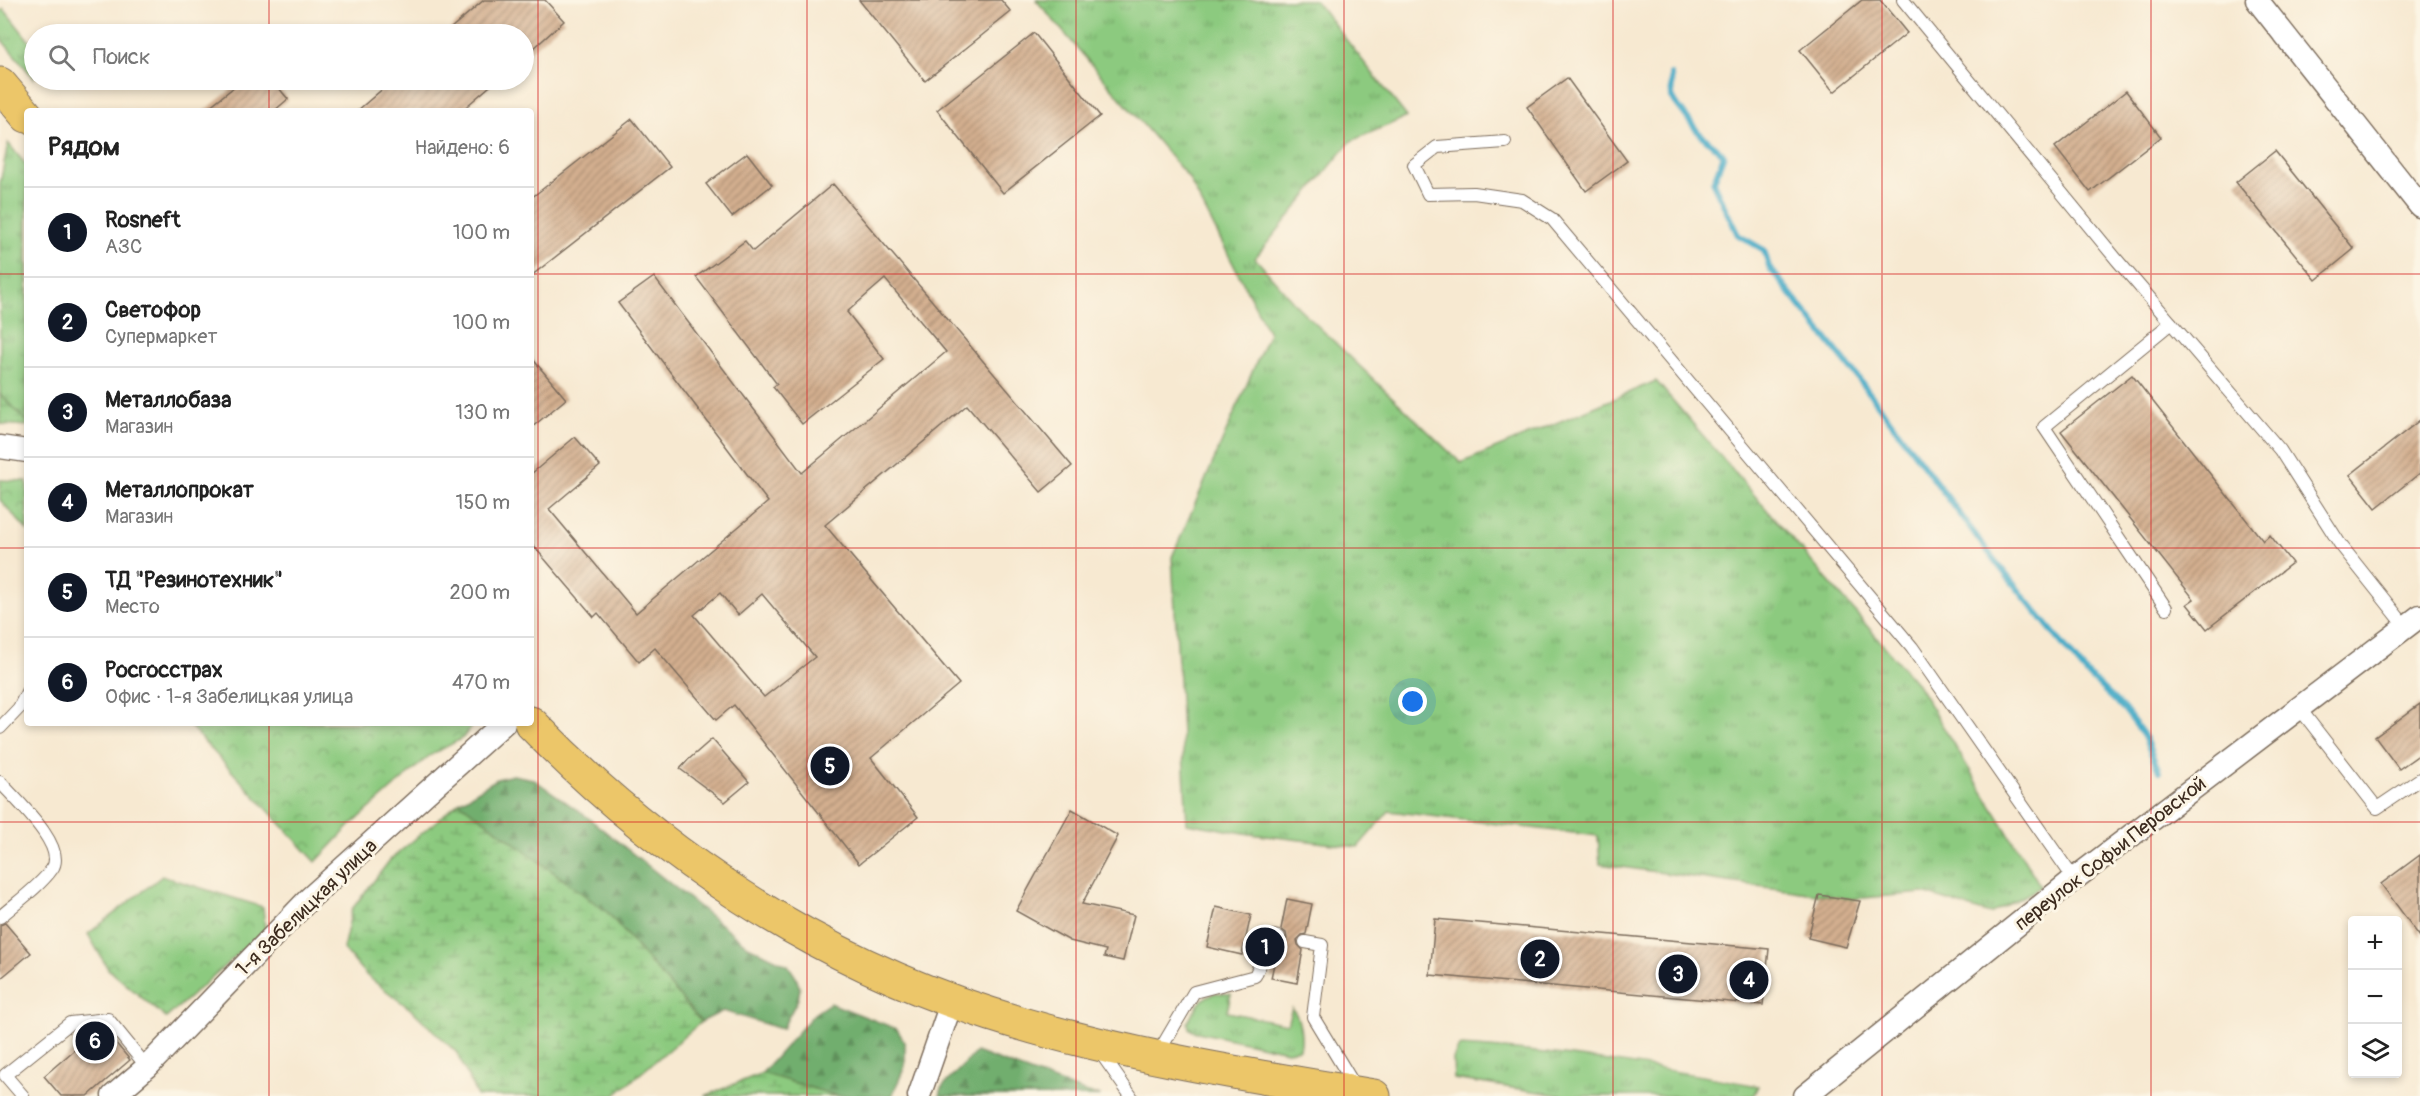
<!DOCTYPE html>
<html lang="ru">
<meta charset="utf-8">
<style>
body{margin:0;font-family:Pangolin,sans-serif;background:#f2f2f2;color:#222}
.controls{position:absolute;right:18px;bottom:18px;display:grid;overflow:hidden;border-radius:6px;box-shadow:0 3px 9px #0003}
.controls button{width:54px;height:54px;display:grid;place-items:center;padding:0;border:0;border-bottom:2px solid #e0e0e0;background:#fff;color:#222;font:30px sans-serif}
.you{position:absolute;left:1413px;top:702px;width:21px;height:21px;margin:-15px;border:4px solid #fff;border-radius:50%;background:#1a73e8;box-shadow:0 0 0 9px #1a73e833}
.badge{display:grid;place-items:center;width:39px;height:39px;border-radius:50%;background:#111827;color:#fff;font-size:20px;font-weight:700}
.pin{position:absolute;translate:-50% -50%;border:3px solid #fff;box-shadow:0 2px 6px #0006}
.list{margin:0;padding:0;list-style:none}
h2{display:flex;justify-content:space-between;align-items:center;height:78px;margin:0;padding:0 24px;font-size:26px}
h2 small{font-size:20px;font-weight:400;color:#767676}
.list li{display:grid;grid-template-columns:39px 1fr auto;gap:18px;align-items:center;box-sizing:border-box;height:90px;padding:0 24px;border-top:2px solid #e0e0e0}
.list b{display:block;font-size:22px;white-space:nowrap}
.list p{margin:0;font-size:20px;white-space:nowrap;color:#767676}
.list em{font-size:20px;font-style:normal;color:#767676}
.icon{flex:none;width:33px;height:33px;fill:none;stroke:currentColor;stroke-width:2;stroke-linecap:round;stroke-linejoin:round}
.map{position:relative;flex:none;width:2420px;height:1096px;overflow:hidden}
.search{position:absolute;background:#fff;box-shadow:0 3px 9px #0003;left:24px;top:24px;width:510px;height:66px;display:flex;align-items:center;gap:15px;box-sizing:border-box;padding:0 21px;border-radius:33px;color:#767676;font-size:22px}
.panel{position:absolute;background:#fff;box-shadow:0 3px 9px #0003;left:24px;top:108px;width:510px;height:618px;border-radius:6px}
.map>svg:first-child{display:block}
</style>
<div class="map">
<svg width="2420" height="1096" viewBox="0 0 2420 1096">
<defs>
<pattern id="grass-tufts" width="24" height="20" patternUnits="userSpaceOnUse" patternTransform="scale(1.5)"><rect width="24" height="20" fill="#8cca7f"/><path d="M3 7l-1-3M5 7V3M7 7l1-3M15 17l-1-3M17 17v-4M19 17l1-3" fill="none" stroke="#74a467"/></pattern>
<pattern id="forest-firs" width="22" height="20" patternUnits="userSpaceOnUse" patternTransform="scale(1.5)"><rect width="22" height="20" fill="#71ae6e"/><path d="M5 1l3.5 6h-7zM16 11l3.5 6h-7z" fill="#5e8e5a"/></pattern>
<pattern id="wetland-marsh" width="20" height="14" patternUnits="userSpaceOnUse" patternTransform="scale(1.5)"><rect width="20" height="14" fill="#8cca7f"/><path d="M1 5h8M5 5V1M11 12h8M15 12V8" fill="none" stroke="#74a467"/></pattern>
<pattern id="park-crowns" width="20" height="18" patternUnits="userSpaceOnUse" patternTransform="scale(1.5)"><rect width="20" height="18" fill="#8cca7f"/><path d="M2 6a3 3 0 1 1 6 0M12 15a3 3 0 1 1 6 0" fill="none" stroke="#74a467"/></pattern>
<pattern id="building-hatch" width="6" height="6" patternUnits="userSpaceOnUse" patternTransform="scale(1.5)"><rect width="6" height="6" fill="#d3af8f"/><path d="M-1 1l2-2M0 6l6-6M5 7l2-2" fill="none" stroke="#ac8f74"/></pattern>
</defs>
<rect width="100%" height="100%" fill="#fcf5e5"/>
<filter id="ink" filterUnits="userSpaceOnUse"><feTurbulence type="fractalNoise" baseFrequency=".0167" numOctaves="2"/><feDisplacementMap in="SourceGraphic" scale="12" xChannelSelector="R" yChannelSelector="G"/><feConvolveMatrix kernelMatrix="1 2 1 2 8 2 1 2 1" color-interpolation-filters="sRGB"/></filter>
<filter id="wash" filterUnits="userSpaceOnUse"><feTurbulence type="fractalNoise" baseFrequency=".008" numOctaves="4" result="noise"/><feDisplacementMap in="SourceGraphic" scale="24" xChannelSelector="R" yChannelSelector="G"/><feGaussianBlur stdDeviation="1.35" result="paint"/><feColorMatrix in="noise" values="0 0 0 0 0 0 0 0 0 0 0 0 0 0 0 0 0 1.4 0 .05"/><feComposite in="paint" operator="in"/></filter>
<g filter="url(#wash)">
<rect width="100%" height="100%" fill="#f7e9d1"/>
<!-- grass -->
<g fill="url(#grass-tufts)" stroke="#647a4e" stroke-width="1.5">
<path d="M1036 0H1315L1407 117 1351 141 1255 258 1298 307 1461 463 1656 381 1917 684 2041 887 1990 914 1923 893 1851 899 1600 864 1598 836 1389 811 1358 847 1250 834 1187 823 1172 557 1269 333 1188 177Z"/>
<path d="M4 9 34 47V78L0 38V12Z"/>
<path d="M8 143 27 166V422L0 394V184Z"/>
<path d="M1215 993 1231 994 1227 1012 1287 1024 1292 1008C1300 1018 1303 1037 1300 1049L1287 1051 1193 1031 1189 1028 1188 1022C1195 1010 1200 997 1215 993Z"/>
<path d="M1459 1046C1559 1051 1660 1068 1758 1086L1753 1096H1565L1454 1079 1453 1059Z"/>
</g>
<!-- forest -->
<g fill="url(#forest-firs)" stroke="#566c46" stroke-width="1.5">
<path d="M513 775 533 779 586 816 748 946 788 965 796 977 800 989 798 999 782 1029 723 1011 701 1022 609 914 459 802 497 779Z"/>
<path d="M830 1003 897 1029 905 1043V1066L892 1096H837L762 1073 814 1014Z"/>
<path d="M976 1052 1084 1092 1101 1096H940L942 1087Z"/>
</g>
<!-- wetland -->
<g fill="url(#wetland-marsh)" stroke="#647a4e" stroke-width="1.5">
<path d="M0 394 27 422V426L0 424Z"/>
<path d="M459 802 607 912 701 1022 614 1096H477L457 1053 413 1011 367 976 343 949 352 909 390 860Z"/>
<path d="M762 1073 837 1096H705Z"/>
</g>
<!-- park -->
<g fill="url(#park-crowns)" stroke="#647a4e" stroke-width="1.5">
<path d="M0 480 27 481V530L0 500Z"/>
<path d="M187 723H474L463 738 429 756 350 826 316 862Z"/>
<path d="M162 876 263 907 265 930 166 1018 108 969 88 934Z"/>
</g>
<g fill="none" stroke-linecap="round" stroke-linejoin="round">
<!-- stream -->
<path stroke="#48acc7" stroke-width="6" d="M1671 75 1672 98 1698 132 1724 155 1713 183 1738 235 1764 250 1769 267 1859 379 1995 561 2086 673 2124 709 2143 734 2159 771"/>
</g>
<g id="blocks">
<!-- building -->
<g fill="url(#building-hatch)" fill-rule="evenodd">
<path d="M484 0H545L564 21 524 57V34H444Z"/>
<path d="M859 0H1001L1011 12 925 81Z"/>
<path d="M1862 0H1880L1907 33 1834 92 1800 50Z"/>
<path d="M1034 33 1100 116 1003 193 937 110Z"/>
<path d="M1567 78 1627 161 1586 191 1527 107Z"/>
<path d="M243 80H272L288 99 274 111H204Z"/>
<path d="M393 80H497L461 111H357Z"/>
<path d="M2126 91 2161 137 2090 192 2055 147Z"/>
<path d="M632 119 670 167 531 276V198Z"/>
<path d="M2275 151 2354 249 2316 280 2236 182Z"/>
<path d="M747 153 772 185 732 217 706 184Z"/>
<path d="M833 184 1072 466 1041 492 967 405 825 525 959 684 871 758 918 817 859 864 734 705 716 720 655 648 639 662 598 613 594 617 531 543V474L575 437 600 466 549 509 636 613 768 502 618 303 654 277 802 473 946 352 885 279 847 312 884 359 802 424 773 387 777 384 696 277 745 241 753 251ZM720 593 738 615 762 594 815 657 764 697 694 615Z"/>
<path d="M531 357 566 399 531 428Z"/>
<path d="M2132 375 2263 541 2270 535 2292 563 2207 629 2187 604 2194 599 2061 431Z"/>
<path d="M2420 420V473L2376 508 2350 475Z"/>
<path d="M2420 704V754L2399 769 2375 737Z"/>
<path d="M712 739 749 782 725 802 680 769 688 760Z"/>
<path d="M1072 809 1118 836 1082 904 1134 915 1123 961 1104 957 1106 950 1070 941 1016 911Z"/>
<path d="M2420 855V937L2381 884Z"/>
<path d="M1819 895 1860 901 1846 947 1808 938Z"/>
<path d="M1287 899 1312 904 1306 934 1302 935 1297 940 1298 945 1303 950 1297 983 1271 978 1278 945 1283 944 1287 939 1286 933 1281 929Z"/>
<path d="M1216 907 1251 915 1242 955 1207 947Z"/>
<path d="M1435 919 1769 949 1763 1005 1430 975Z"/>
<path d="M5 923 31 953 0 979V925Z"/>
<path d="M100 1028H103L130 1060 88 1096H61L44 1076Z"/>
</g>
</g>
</g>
<g filter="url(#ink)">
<use href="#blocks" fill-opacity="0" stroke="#7d6d5d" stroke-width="1.5"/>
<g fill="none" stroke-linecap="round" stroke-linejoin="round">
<defs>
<g id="service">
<path d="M1903 0 2117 260 2280 450 2340 544 2406 627"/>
<path d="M1505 142 1437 147 1414 165 1428 194 1474 193 1522 200 1552 219 1912 647 2074 879"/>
<path d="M2166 608 2044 427 2171 323"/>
<path d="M2300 709 2377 808 2420 779"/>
<path d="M0 728 19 708 27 692"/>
<path d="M0 782C15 799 68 847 52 869 40 886 16 903 0 917"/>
<path d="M1305 942 1322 945 1313 1017 1356 1088"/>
<path d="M1100 1052 1131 1096"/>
<path d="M1157 1055 1194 992 1255 976 1272 936 1279 937"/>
<path d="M23 1096 5 1075 70 1023 108 1019 147 1067"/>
</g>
<g id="minor">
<path d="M2257 0 2420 206"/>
<path d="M0 447 27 451"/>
<path d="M113 1096 147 1067 310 898 504 723"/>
<path d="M919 1096 952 1001"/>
<path d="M1805 1096 2074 879 2420 616"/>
</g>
<g id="trunk">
<path d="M0 84 27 116"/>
<path d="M531 723C658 855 815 958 990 1014 1114 1054 1246 1075 1374 1096"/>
</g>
</defs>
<!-- service casing -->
<use href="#service" stroke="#7d6d5d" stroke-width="14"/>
<!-- minor casing -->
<use href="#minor" stroke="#7d6d5d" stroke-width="25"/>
<!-- trunk casing -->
<use href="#trunk" stroke="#7d6d5d" stroke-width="35"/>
<!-- service -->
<use href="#service" stroke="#fff" stroke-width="12"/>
<!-- minor -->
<use href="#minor" stroke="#fff" stroke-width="22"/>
<!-- trunk -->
<use href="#trunk" stroke="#ecc669" stroke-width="33"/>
</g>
</g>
<!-- grid -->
<path fill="none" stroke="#d62828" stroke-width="1.5" stroke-opacity="0.55" d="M269 0V34M538 0V1096M807 0V1096M1076 0V1096M1344 0V1096M1613 0V1096M1882 0V1096M2151 0V1096M269 80V111M0 274H27M531 274H2420M0 548H27M531 548H2420M269 723V1096M0 822H2420"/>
<g text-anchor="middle" stroke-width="6" stroke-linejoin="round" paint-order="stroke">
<!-- street labels -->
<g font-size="20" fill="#3b2a1e" stroke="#fcf5e5">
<text transform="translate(2110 853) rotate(-38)" y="7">переулок Софьи Перовской</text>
<text transform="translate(306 907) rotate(-44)" y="7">1-я Забелицкая улица</text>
</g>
</g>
</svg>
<div class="controls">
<button>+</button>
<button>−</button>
<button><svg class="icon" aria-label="layers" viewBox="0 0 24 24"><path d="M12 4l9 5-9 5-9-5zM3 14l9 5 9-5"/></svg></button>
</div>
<div class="you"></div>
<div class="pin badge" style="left:1265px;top:947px">1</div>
<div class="pin badge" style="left:1540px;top:959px">2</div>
<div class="pin badge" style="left:1678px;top:974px">3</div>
<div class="pin badge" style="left:1749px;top:980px">4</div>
<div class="pin badge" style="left:830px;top:766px">5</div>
<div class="pin badge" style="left:95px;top:1041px">6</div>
<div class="search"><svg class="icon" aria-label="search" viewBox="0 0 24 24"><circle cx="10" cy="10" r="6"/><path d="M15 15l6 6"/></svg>Поиск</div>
<section class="panel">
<h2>Рядом<small>Найдено: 6</small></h2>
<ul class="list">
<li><span class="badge">1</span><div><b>Rosneft</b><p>АЗС</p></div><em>100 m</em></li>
<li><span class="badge">2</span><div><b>Светофор</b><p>Супермаркет</p></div><em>100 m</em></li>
<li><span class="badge">3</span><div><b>Металлобаза</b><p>Магазин</p></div><em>130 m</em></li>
<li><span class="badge">4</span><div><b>Металлопрокат</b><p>Магазин</p></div><em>150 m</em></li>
<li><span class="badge">5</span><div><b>ТД &quot;Резинотехник&quot;</b><p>Место</p></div><em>200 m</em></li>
<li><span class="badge">6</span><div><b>Росгосстрах</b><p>Офис · 1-я Забелицкая улица</p></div><em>470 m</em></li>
</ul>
</section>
</div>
